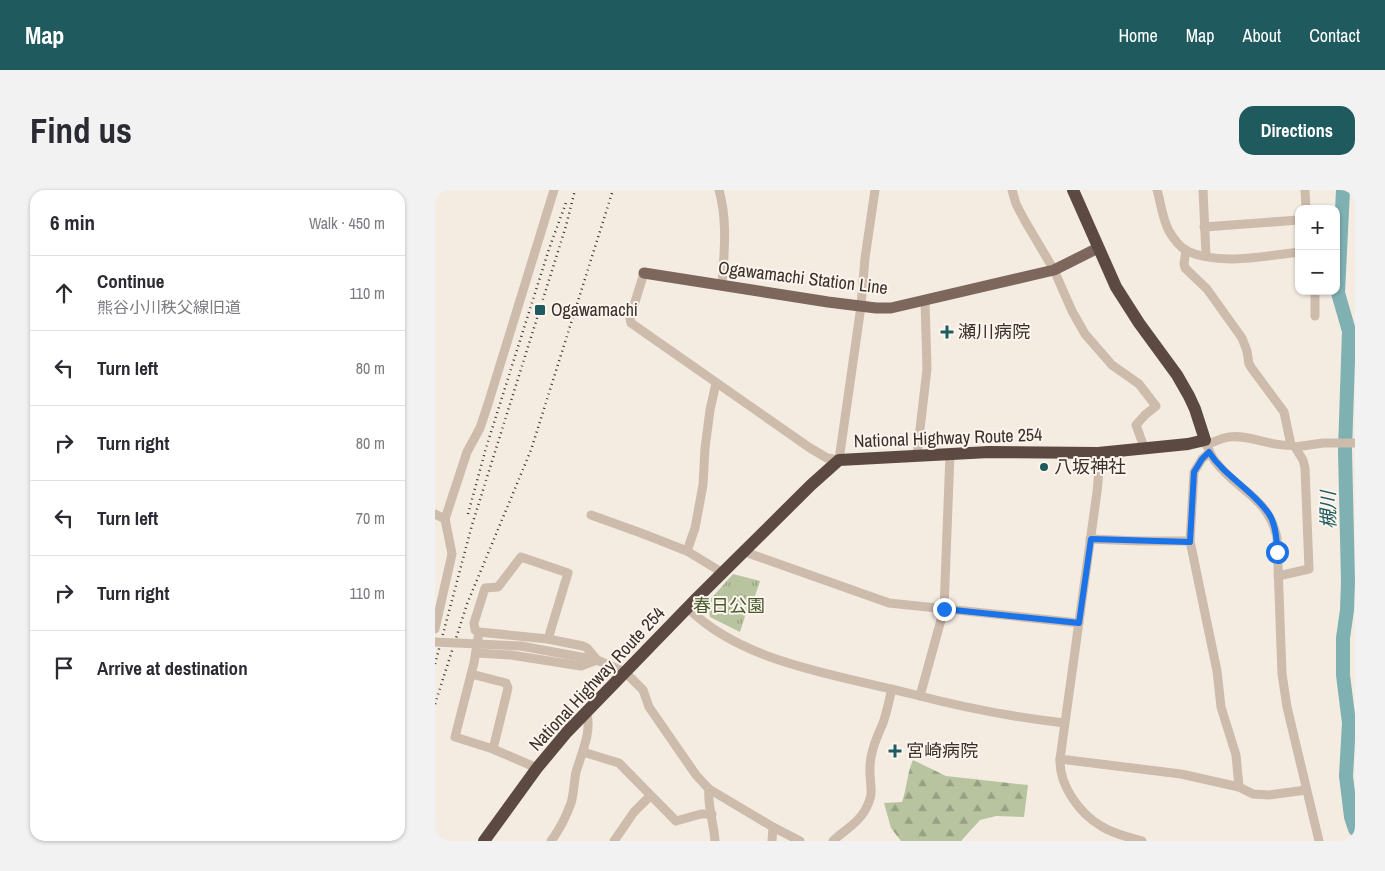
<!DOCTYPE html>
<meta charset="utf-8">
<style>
body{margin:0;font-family:"Archivo Narrow","Noto Sans JP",sans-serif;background:#f2f2f3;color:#2b2b33}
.controls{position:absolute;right:15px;top:15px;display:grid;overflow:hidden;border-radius:10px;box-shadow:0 1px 4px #0004}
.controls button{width:45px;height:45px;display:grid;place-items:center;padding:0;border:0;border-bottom:1px solid #e1e1e2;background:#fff;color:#2b2b33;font:25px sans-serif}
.stop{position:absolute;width:15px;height:15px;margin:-11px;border:4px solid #1a73e8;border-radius:50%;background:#fff}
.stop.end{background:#1a73e8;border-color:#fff;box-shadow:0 1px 5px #0008}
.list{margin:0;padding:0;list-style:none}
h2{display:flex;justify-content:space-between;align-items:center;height:65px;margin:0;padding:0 20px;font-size:21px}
h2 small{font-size:16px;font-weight:400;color:#7c7c81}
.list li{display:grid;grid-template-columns:32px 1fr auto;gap:15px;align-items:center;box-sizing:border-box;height:75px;padding:0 20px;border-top:1px solid #e1e1e2}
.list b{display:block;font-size:19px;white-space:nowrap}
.list p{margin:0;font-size:16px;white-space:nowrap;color:#7c7c81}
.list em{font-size:16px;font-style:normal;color:#7c7c81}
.icon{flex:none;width:28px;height:28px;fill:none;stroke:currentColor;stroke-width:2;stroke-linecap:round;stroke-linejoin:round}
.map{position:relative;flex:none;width:920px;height:651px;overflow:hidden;border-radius:15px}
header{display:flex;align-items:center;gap:30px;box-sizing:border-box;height:70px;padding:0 25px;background:#1f5a5e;color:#fff}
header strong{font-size:24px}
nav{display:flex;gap:28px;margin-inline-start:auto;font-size:18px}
.intro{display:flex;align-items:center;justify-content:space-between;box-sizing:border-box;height:120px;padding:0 30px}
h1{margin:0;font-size:35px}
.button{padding:12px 22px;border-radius:15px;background:#1f5a5e;color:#fff;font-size:18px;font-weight:700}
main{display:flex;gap:30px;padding:0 30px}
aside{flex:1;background:#fff;border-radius:15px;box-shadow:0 1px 4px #0004}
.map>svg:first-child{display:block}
</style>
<header>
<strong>Map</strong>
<nav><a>Home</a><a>Map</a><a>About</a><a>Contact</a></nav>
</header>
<div class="intro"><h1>Find us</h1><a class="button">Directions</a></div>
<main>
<aside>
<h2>6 min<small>Walk · 450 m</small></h2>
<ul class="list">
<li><svg class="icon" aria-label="ahead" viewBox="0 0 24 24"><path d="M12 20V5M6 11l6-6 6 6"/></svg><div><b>Continue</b><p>熊谷小川秩父線旧道</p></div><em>110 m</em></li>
<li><svg class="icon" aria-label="left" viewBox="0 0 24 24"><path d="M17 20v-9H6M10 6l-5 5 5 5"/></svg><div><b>Turn left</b></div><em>80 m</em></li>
<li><svg class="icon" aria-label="right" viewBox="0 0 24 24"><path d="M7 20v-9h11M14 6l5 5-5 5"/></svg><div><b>Turn right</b></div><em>80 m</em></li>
<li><svg class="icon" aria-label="left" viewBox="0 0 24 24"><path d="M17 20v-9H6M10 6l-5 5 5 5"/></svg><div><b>Turn left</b></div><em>70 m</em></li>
<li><svg class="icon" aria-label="right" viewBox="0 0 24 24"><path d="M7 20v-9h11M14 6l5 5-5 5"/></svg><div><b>Turn right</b></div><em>110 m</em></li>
<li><svg class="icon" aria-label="arrive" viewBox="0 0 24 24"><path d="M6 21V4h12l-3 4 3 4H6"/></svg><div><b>Arrive at destination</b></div></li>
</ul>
</aside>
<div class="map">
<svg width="920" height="651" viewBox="0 0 920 651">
<defs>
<pattern id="forest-firs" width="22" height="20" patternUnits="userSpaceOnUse" patternTransform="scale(1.25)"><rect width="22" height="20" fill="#b8c4a0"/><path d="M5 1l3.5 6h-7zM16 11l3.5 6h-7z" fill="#97a083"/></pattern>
<pattern id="park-tufts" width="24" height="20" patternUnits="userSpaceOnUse" patternTransform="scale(1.25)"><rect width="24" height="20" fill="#b8c4a0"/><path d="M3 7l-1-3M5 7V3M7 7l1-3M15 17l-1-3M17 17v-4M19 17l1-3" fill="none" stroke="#97a083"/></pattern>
</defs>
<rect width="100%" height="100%" fill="#f4ebe1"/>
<!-- forest -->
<path fill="url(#forest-firs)" d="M478 570 511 586 593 595 589 627 561 626 545 630 526 651H466L456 638 449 613 467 612C472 598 472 583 478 570Z"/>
<!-- park -->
<path fill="url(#park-tufts)" d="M298 384 325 391 315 421 312 420 305 442 275 427 273 412Z"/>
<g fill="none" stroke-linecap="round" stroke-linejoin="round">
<!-- river -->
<path stroke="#7fb0b2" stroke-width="14" d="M908 0 903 103 914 141 910 260 913 391 912 420 908 448V485L914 533 911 586 916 627 920 639"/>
<!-- minor -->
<g stroke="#cdbbac" stroke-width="9">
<path d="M284 0C293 32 289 63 287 96"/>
<path d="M577 0 581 14 590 31 619 80 637 121 650 144 677 175 704 194 721 216 710 225 701 235 709 257"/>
<path d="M722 0C726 13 727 28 734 41 738 48 745 57 752 61 785 76 830 66 864 62"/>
<path d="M768 0 771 65"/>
<path d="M870 0 871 19"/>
<path d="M769 37 864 30"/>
<path d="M751 60 749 74 750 78 772 99 807 148 812 161 814 174 818 180 849 222 856 255"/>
<path d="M209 83 195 128 196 133 375 258 392 268 404 270 426 116 430 68 440 0"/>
<path d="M880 101V126"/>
<path d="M770 250C773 257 775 265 780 271 802 301 834 307 842 348L847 484 852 517 884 651"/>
<path d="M771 255C779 252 786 248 794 247 815 244 835 257 856 255L860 257 888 253H920"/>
<path d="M663 263 664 281 662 302 625 569 746 584 804 597 818 604 834 605 871 600"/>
<path d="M774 263 767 269 759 282 755 351 782 481 786 517 801 565 804 597"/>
<path d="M482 265 492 179 490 111"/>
<path d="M0 324 10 329"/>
<path d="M156 325 206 343 252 361 288 383"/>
<path d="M655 349 705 351H755"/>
<path d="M252 361 260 338 268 295 270 258 275 220 281 193"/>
<path d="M310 362 454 413 644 433"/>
<path d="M843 386 874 379 870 278 868 270 860 257"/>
<path d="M253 418C307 473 404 485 477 504 526 517 578 527 629 533"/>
<path d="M0 439 17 364 10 329 32 262 45 238 53 214 119 0"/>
<path d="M86 456 162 470 190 482 208 500 214 517 261 585 274 599 338 637 365 651"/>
<path d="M41 463 76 465 146 476 162 470 152 458 148 456 113 449 44 442"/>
<path d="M36 484 71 493 73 498 58 559"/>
<path d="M485 506 509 419 515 264"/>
<path d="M148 562 184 573 241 631 266 624H277"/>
<path d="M625 569C624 595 644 623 666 636 678 644 693 647 707 651"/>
<path d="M102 578 58 559 20 547 39 473 44 442 40 440 39 433 50 398 63 397 86 367 133 383 113 449"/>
<path d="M274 599C272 615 279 634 280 651"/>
<path d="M116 651C125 639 131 627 136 613 139 603 139 592 141 582 146 565 158 539 151 522"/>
<path d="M179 651 199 622 215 606"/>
<path d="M337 651 338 637"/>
<path d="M398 651C409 640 421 635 429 622 441 602 434 597 435 577 435 562 442 547 448 533 452 522 454 510 457 499"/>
</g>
<!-- major -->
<path stroke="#7d675c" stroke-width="11" d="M209 83 393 112 441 118H456L619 80 663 58"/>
<!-- highway -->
<path stroke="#5c4a42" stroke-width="12" d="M49 651 102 578 132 542 261 409 376 295 404 270 554 262 663 263 753 254 770 250 760 219 754 206 742 185 704 133 681 97 638 0"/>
<!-- rail -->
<g stroke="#3b302b" stroke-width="2.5" stroke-dasharray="1 4" stroke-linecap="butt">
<path d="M33 324 51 258 114 59 132 10"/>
<path d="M0 474 37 335 131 36 140 0"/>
<path d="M0 514 32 414 96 260 178 0"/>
</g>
<!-- minor-bridge -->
<path stroke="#cdbbac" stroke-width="9" d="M0 452 86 456"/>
</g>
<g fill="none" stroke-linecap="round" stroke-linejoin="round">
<!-- route -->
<path stroke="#1a73e8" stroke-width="6" d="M509 419 644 433 656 349 755 352 759 282 767 269 774 262C790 287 818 300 834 324 841 335 842 349 842 362"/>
</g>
<!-- markers -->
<g fill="#1f5a5e" stroke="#fbf5ee" stroke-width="2">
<rect x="99" y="114" width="12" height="12" rx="2.5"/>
<path d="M509.5 134.5h5v5h5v5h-5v5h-5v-5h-5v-5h5z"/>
<circle cx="609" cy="277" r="5"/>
<path d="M457.5 553.5h5v5h5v5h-5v5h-5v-5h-5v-5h5z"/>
</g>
<g text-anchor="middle" stroke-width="4" stroke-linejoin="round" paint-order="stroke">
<!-- street labels -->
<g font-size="18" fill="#3b302b" stroke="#fbf5ee">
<text transform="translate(368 88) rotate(7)" y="6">Ogawamachi Station Line</text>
<text transform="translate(513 248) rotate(-2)" y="6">National Highway Route 254</text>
<text transform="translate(162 489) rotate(-47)" y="6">National Highway Route 254</text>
</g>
<!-- poi labels -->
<g font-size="18" fill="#3b302b" stroke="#fbf5ee" text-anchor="start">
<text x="116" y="126">Ogawamachi</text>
<text x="523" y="148">瀬川病院</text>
<text x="619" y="283">八坂神社</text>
<text x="471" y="567">宮崎病院</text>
</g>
<!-- park labels -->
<g font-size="18" fill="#4a5a2e" stroke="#fbf5ee">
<text x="294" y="422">春日公園</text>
</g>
<!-- water labels -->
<g font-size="19" font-style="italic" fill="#1f5a5e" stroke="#fbf5ee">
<text transform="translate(893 320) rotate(-91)" y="7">槻川</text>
</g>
</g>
</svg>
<div class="controls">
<button>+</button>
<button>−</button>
</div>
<div class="stop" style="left:842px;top:362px"></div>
<div class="stop end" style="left:509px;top:419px"></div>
</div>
</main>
